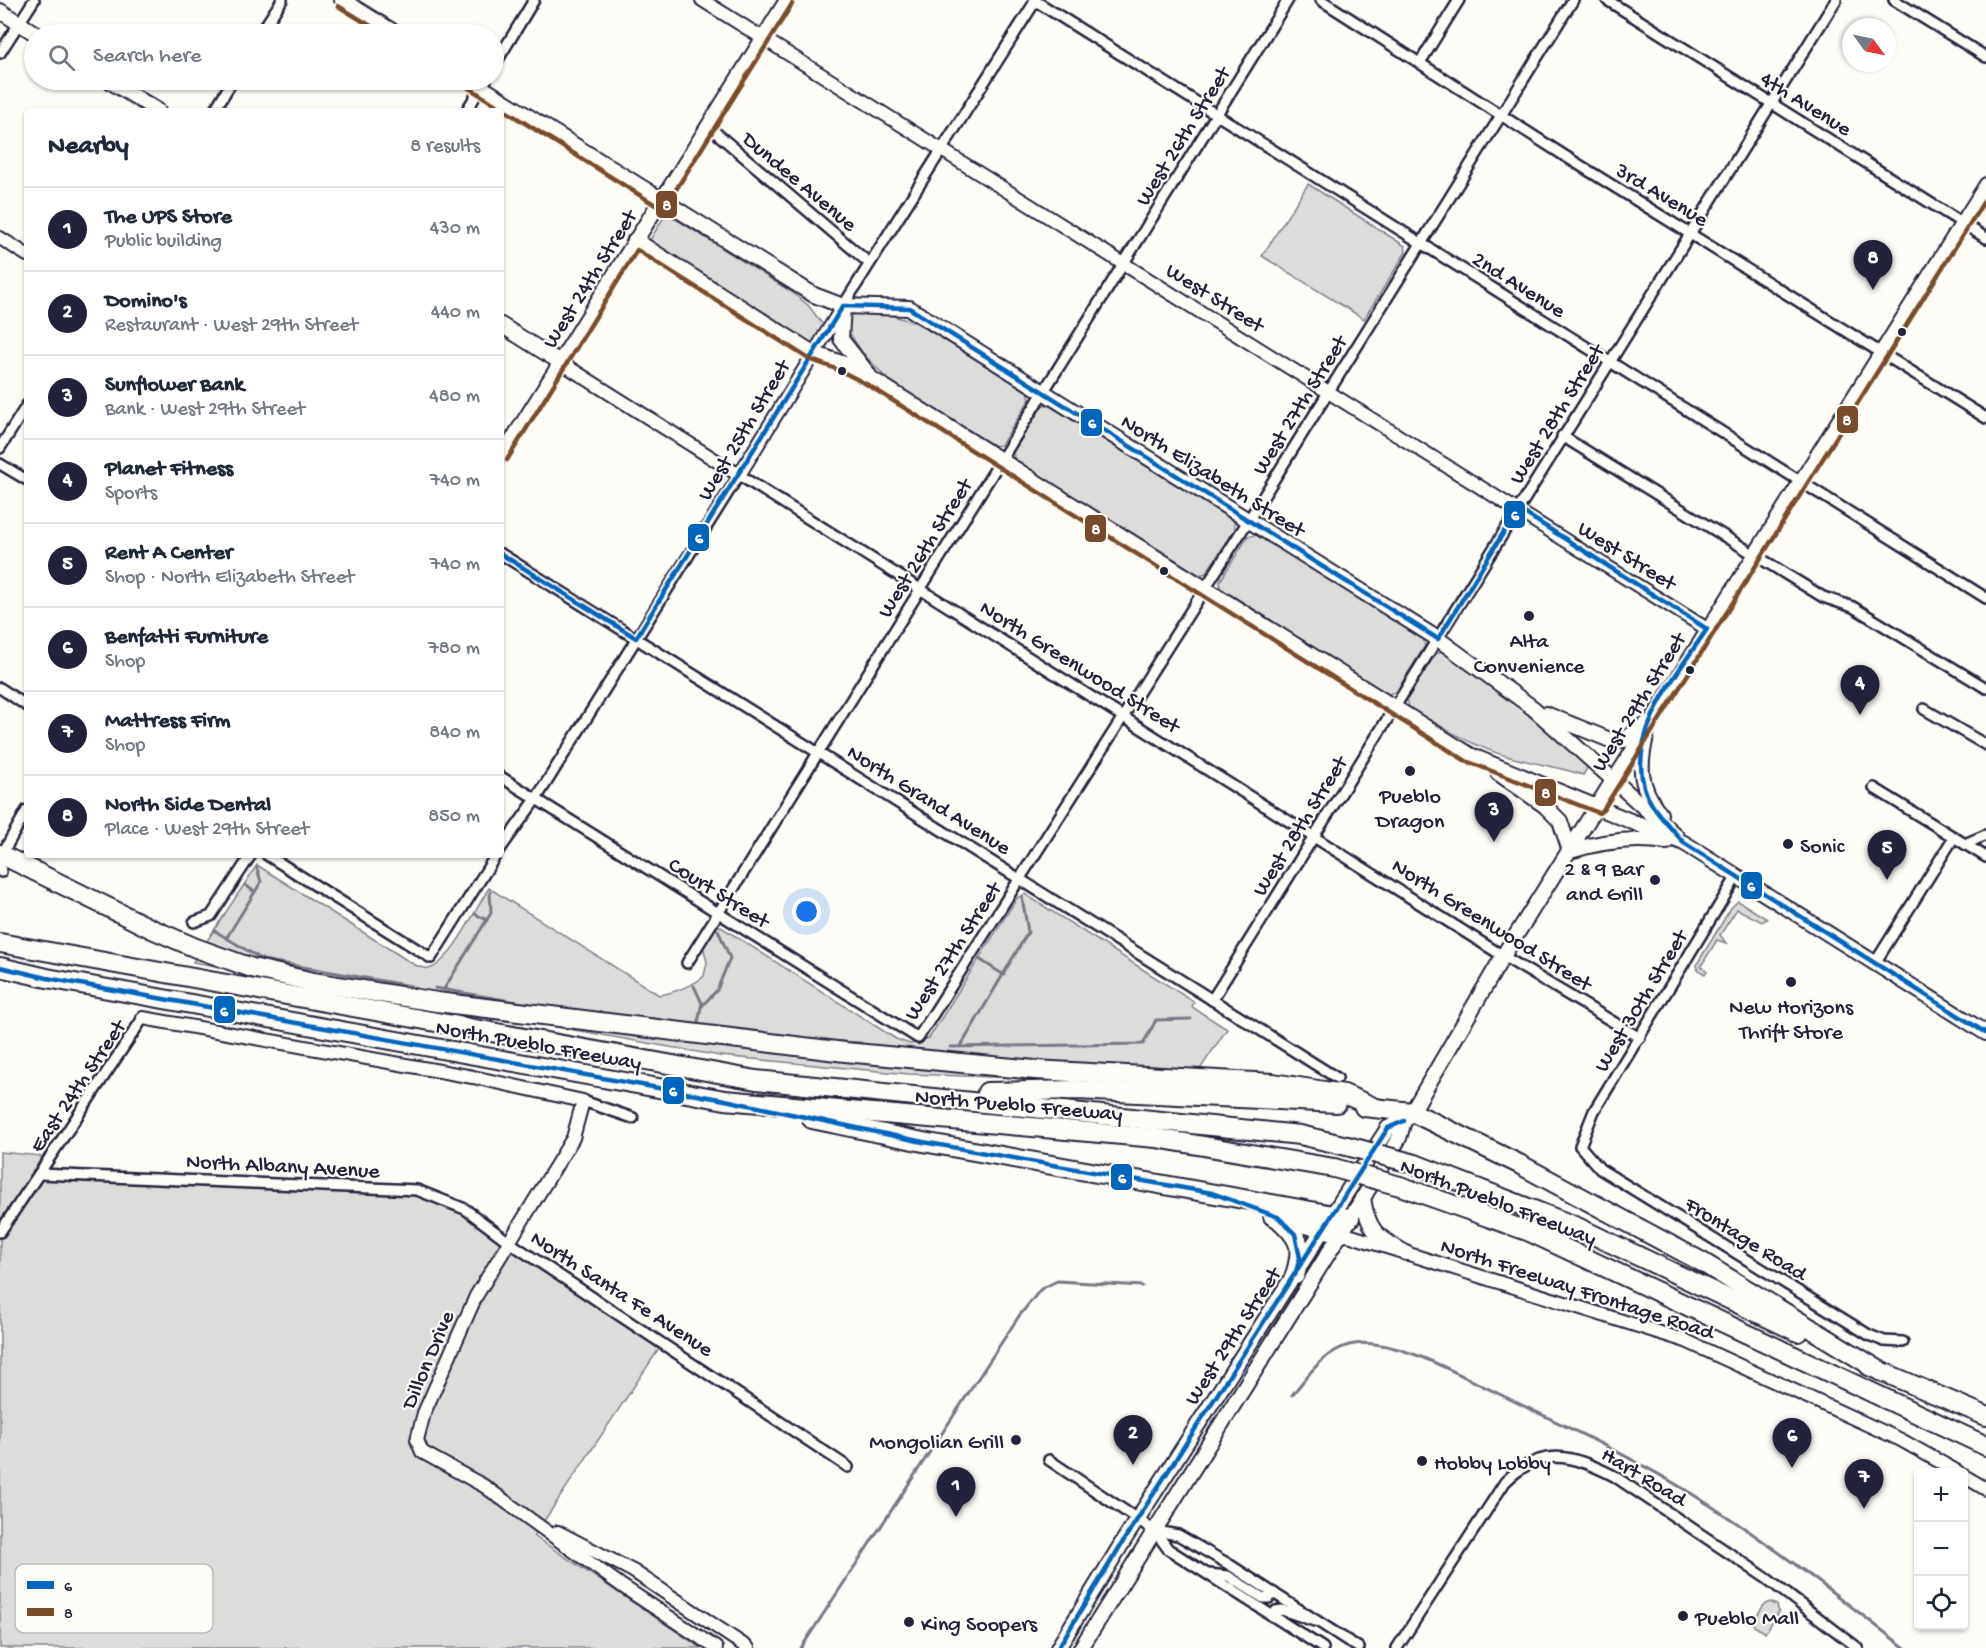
<!DOCTYPE html>
<meta charset="utf-8">
<style>
body{margin:0;font-family:"Gochi Hand",sans-serif;background:#f2f2f3;color:#1f2937}
.controls{position:absolute;right:18px;bottom:18px;display:grid;overflow:hidden;border-radius:6px;box-shadow:0 2px 4px #0004}
.controls button{width:54px;height:54px;display:grid;place-items:center;padding:0;border:0;border-bottom:2px solid #e0e1e3;background:#fff;color:#1f2937;font:30px sans-serif}
.compass{position:absolute;left:1842px;top:18px;width:54px;height:54px;border-radius:50%;background:#fff;box-shadow:0 2px 4px #0004;rotate:123deg}
.you{position:absolute;left:807px;top:912px;width:21px;height:21px;margin:-15px;border:4px solid #fff;border-radius:50%;background:#1a73e8;box-shadow:0 0 0 9px #1a73e833}
.badge{display:grid;place-items:center;width:39px;height:39px;border-radius:50%;background:#22223b;color:#fff;font-size:20px;font-weight:700}
.pin{position:absolute;translate:-50% -50px;filter:drop-shadow(0 2px 3px #0008)}
.pin::after{content:'';position:absolute;top:32px;width:21px;height:18px;background:inherit;clip-path:polygon(0 0,100% 0,50% 100%)}
.list{margin:0;padding:0;list-style:none}
h2{display:flex;justify-content:space-between;align-items:center;height:78px;margin:0;padding:0 24px;font-size:26px}
h2 small{font-size:20px;font-weight:400;color:#747a83}
.list li{display:grid;grid-template-columns:39px 1fr auto;gap:18px;align-items:center;box-sizing:border-box;height:84px;padding:0 24px;border-top:2px solid #e0e1e3}
.list b{display:block;font-size:22px;white-space:nowrap}
.list p{margin:0;font-size:20px;white-space:nowrap;color:#747a83}
.list em{font-size:20px;font-style:normal;color:#747a83}
.icon{flex:none;width:33px;height:33px;fill:none;stroke:currentColor;stroke-width:2;stroke-linecap:round;stroke-linejoin:round}
.map{position:relative;flex:none;width:1986px;height:1648px;overflow:hidden}
.search{position:absolute;background:#fff;box-shadow:0 2px 4px #0004;left:24px;top:24px;width:480px;height:66px;display:flex;align-items:center;gap:15px;box-sizing:border-box;padding:0 21px;border-radius:33px;color:#747a83;font-size:22px}
.panel{position:absolute;background:#fff;box-shadow:0 2px 4px #0004;left:24px;top:108px;width:480px;height:750px;border-radius:6px}
.map>svg:first-child{display:block}
</style>
<div class="map">
<svg width="1986" height="1648" viewBox="0 0 1986 1648">
<rect width="100%" height="100%" fill="#fdfcf7"/>
<filter id="ink" filterUnits="userSpaceOnUse"><feTurbulence type="fractalNoise" baseFrequency=".0167" numOctaves="2"/><feDisplacementMap in="SourceGraphic" scale="12" xChannelSelector="R" yChannelSelector="G"/><feConvolveMatrix kernelMatrix="1 2 1 2 8 2 1 2 1" color-interpolation-filters="sRGB"/></filter>
<g filter="url(#ink)">
<!-- green -->
<g fill="#dddcdb" stroke="#807f8b" stroke-width="1.5">
<path d="M1308 184 1405 246 1406 252 1364 319 1262 256Z"/>
<path d="M671 216 793 293 808 305 824 326 814 344 811 345 648 243 664 217Z"/>
<path d="M857 312 883 313 917 323 1028 391 1030 399 1001 445 994 446 886 378 862 352 846 328 848 317Z"/>
<path d="M1043 405H1049L1234 521 1235 529 1206 573 1199 575 1014 459 1013 451Z"/>
<path d="M1258 535 1423 639 1425 646 1396 692 1388 694 1220 588V581L1248 536Z"/>
<path d="M1441 651 1484 678 1589 765 1583 775C1559 767 1535 764 1510 757 1475 748 1440 726 1409 707L1407 699 1435 655Z"/>
<path d="M257 865 413 964C419 967 425 969 431 968 450 963 478 905 489 888L659 995C670 994 697 984 704 976L707 962 703 946 718 925 896 1039 910 1044 929 1038 1017 898 1025 894 1194 1002 1192 1007 1227 1029 1190 1084 909 1074 720 1056 193 962Z"/>
<path d="M1738 901 1767 919 1762 922 1737 909 1720 935 1726 943 1717 940 1701 966 1707 971 1705 974 1697 969V964L1731 908Z"/>
<path d="M0 1152 51 1157 40 1173 417 1190 465 1209 663 1343 534 1536 701 1648H0Z"/>
<path d="M1770 1602 1777 1605 1779 1612 1765 1633 1754 1626 1753 1621 1764 1605Z"/>
</g>
<g fill="none" stroke-linecap="round" stroke-linejoin="round">
<!-- stream -->
<g stroke="#787885" stroke-width="3">
<path d="M245 885 255 892"/>
<path d="M475 914 487 920"/>
<path d="M215 931 263 960 411 986"/>
<path d="M227 937 261 882 257 868"/>
<path d="M979 959 1004 975"/>
<path d="M694 986 702 1003 697 1027"/>
<path d="M435 988 540 1006"/>
<path d="M444 989 491 913 490 892"/>
<path d="M701 1007 717 990 730 958 718 930"/>
<path d="M836 1042 861 1043"/>
<path d="M961 1046 1028 932 1022 897"/>
<path d="M950 1047 1143 1044 1156 1020 1191 1019"/>
<path d="M1292 1395C1308 1376 1323 1352 1349 1345 1388 1334 1458 1374 1493 1391 1567 1427 1642 1461 1711 1506 1778 1549 1841 1599 1905 1648"/>
<path d="M801 1648 1019 1316 1041 1289 1057 1281 1142 1286"/>
</g>
<defs>
<g id="minor">
<path d="M1034 0 1986 598"/>
<path d="M1321 0 1565 156 1986 418"/>
<path d="M1607 0 1986 238"/>
<path d="M1894 0 1986 57"/>
<path d="M260 34 282 0"/>
<path d="M0 53 34 0"/>
<path d="M1421 61 1459 0"/>
<path d="M494 66 534 0"/>
<path d="M214 111 233 80"/>
<path d="M466 111 486 80"/>
<path d="M708 126 869 263"/>
<path d="M843 306 1036 0"/>
<path d="M1562 436 1823 597 1853 607 1986 688"/>
<path d="M0 448 27 405"/>
<path d="M0 464 27 480"/>
<path d="M501 554 1337 1078"/>
<path d="M0 688 27 706"/>
<path d="M1924 709 1986 745"/>
<path d="M501 777 918 1038 1248 521 1573 0"/>
<path d="M1874 788 1986 857"/>
<path d="M1965 844 1986 835"/>
<path d="M501 848 536 799 739 475 1503 956 1640 1038"/>
<path d="M267 855 431 958 496 855"/>
<path d="M1 856 27 810"/>
<path d="M0 865 1 872"/>
<path d="M1737 876 1594 1111 1580 1146 1600 1169 1869 1335 1884 1341 1903 1342"/>
<path d="M194 922 211 916 251 855"/>
<path d="M687 963 1288 0"/>
<path d="M1875 963 1954 837"/>
<path d="M1212 1000 1836 0"/>
<path d="M583 1101 633 1118"/>
<path d="M40 1174 417 1190 465 1209 509 1242 848 1467"/>
<path d="M0 1232 143 1018"/>
<path d="M1049 1460 1155 1531 1168 1549 1323 1648"/>
<path d="M1155 1531 1178 1535 1230 1565 1359 1648"/>
<path d="M1208 1574 1228 1576 1263 1598H1269L1274 1593"/>
<path d="M1272 1616 1276 1611 1282 1610 1314 1621"/>
<path d="M1397 1648 1505 1482C1541 1446 1572 1454 1614 1476L1766 1578 1858 1648"/>
</g>
<g id="tertiary">
<path d="M702 0 1707 629"/>
<path d="M661 200 786 0"/>
<path d="M0 238 27 255"/>
<path d="M501 456 560 362 739 475 843 306"/>
<path d="M1614 779 1986 184"/>
<path d="M143 1018 473 1077 583 1101 573 1138 476 1296 424 1413 417 1440 422 1452 484 1486 622 1586 716 1648"/>
<path d="M1342 1233 1686 1341 1901 1440 1958 1472"/>
<path d="M1964 1476 1986 1489"/>
<path d="M558 1532 633 1571 748 1648"/>
</g>
<g id="secondary">
<path d="M342 0 397 34"/>
<path d="M0 11 36 34"/>
<path d="M108 80 158 111"/>
<path d="M470 80 814 295 843 306 909 308 1438 639 1533 708 1676 836"/>
<path d="M635 240 813 353 842 363 872 379 1470 755 1684 843 1986 1033"/>
<path d="M843 306 841 339 869 375"/>
<path d="M501 325 560 362 661 200"/>
<path d="M1546 714 1610 740H1624L1649 722"/>
<path d="M1649 722C1641 760 1634 780 1660 814"/>
<path d="M1498 773 1544 805 1560 821 1570 851C1602 841 1633 837 1667 842"/>
<path d="M1363 1198C1368 1232 1378 1237 1406 1253"/>
<path d="M1058 1648 1124 1540 1388 1128 1404 1121 1412 1112 1503 956 1614 779"/>
<path d="M1081 1648 1363 1198 1399 1138 1404 1121"/>
</g>
<g id="motorway">
<path d="M0 854 152 929 196 948 252 968 313 982 437 1002 845 1052 1035 1070 1273 1083 1344 1094 1376 1108"/>
<path d="M0 943 756 1080 1300 1135 1347 1146"/>
<path d="M0 967 47 978 725 1100 1156 1138 1334 1168"/>
<path d="M987 1092 1076 1090 1337 1103"/>
<path d="M1364 1107 1412 1112 1519 1164 1702 1262 1880 1371"/>
<path d="M812 1119 923 1142 1350 1218"/>
<path d="M1415 1164 1577 1227 1798 1332"/>
<path d="M1400 1186 1530 1232 1986 1446"/>
<path d="M1273 1216 1342 1233"/>
<path d="M1279 1219C1300 1238 1304 1247 1295 1275"/>
<path d="M1869 1366 1986 1416"/>
</g>
</defs>
<!-- minor casing -->
<use href="#minor" stroke="#22223b" stroke-width="14"/>
<!-- tertiary casing -->
<use href="#tertiary" stroke="#22223b" stroke-width="16"/>
<!-- secondary casing -->
<use href="#secondary" stroke="#22223b" stroke-width="18"/>
<!-- motorway casing -->
<use href="#motorway" stroke="#22223b" stroke-width="22"/>
<!-- minor -->
<use href="#minor" stroke="#fdfcf7" stroke-width="9"/>
<!-- tertiary -->
<use href="#tertiary" stroke="#fdfcf7" stroke-width="12"/>
<!-- secondary -->
<use href="#secondary" stroke="#fdfcf7" stroke-width="14"/>
<!-- motorway -->
<use href="#motorway" stroke="#fdfcf7" stroke-width="18"/>
<defs>
<g id="motorway-bridge">
<path d="M1347 1146 1415 1164"/>
<path d="M1334 1168 1400 1186"/>
</g>
</defs>
<!-- motorway-bridge casing -->
<use href="#motorway-bridge" stroke="#22223b" stroke-width="22" stroke-linecap="butt"/>
<!-- motorway-bridge -->
<use href="#motorway-bridge" stroke="#fdfcf7" stroke-width="18"/>
<defs>
<g id="bus-1">
<path d="M501 554 636 638 843 306 909 308 1438 639 1518 509 1707 629C1679 672 1628 731 1644 787 1650 809 1670 826 1684 843L1986 1033"/>
<path d="M0 967 47 978 725 1100 923 1142 1212 1193 1278 1217 1295 1234 1300 1258 1295 1275"/>
<path d="M1058 1648 1124 1540 1388 1128 1404 1121"/>
</g>
<g id="bus-2">
<path d="M338 6 384 34"/>
<path d="M466 86 657 206 663 207 667 204 792 4"/>
<path d="M507 460 637 250 809 359 839 370 868 385 1466 761 1599 813 1603 810 1986 198"/>
</g>
</defs>
<!-- bus-1 casing -->
<use href="#bus-1" stroke="#fdfcf7" stroke-width="9"/>
<!-- bus-2 casing -->
<use href="#bus-2" stroke="#fdfcf7" stroke-width="9"/>
<!-- bus-1 -->
<use href="#bus-1" stroke="#0065bd" stroke-width="4.5"/>
<!-- bus-2 -->
<use href="#bus-2" stroke="#7a4b2a" stroke-width="4.5"/>
</g>
</g>
<!-- markers -->
<g fill="#22223b" stroke="#fdfcf7" stroke-width="2">
<circle cx="1902" cy="332" r="5"/>
<circle cx="842" cy="371" r="5"/>
<circle cx="1164" cy="571" r="5"/>
<circle cx="1529" cy="616" r="6"/>
<circle cx="1690" cy="670" r="5"/>
<circle cx="1410" cy="771" r="6"/>
<circle cx="1788" cy="844" r="6"/>
<circle cx="1655" cy="880" r="6"/>
<circle cx="1791" cy="982" r="6"/>
<circle cx="1016" cy="1440" r="6"/>
<circle cx="1422" cy="1461" r="6"/>
<circle cx="1683" cy="1616" r="6"/>
<circle cx="909" cy="1622" r="6"/>
</g>
<g text-anchor="middle" stroke-width="4.5" stroke-linejoin="round" paint-order="stroke">
<!-- street labels -->
<g font-size="22" fill="#22223b" stroke="#fdfcf7">
<text transform="translate(1807 102) rotate(32)" y="8">4th Avenue</text>
<text transform="translate(1181 135) rotate(-58)" y="8">West 26th Street</text>
<text transform="translate(801 180) rotate(40)" y="8">Dundee Avenue</text>
<text transform="translate(1663 193) rotate(31)" y="8">3rd Avenue</text>
<text transform="translate(588 278) rotate(-58)" y="8">West 24th Street</text>
<text transform="translate(1520 283) rotate(32)" y="8">2nd Avenue</text>
<text transform="translate(1216 296) rotate(32)" y="8">West Street</text>
<text transform="translate(1298 404) rotate(-58)" y="8">West 27th Street</text>
<text transform="translate(1555 413) rotate(-58)" y="8">West 28th Street</text>
<text transform="translate(742 429) rotate(-59)" y="8">West 25th Street</text>
<text transform="translate(1214 474) rotate(32)" y="8">North Elizabeth Street</text>
<text transform="translate(923 547) rotate(-58)" y="8">West 26th Street</text>
<text transform="translate(1628 554) rotate(32)" y="8">West Street</text>
<text transform="translate(1081 665) rotate(32)" y="8">North Greenwood Street</text>
<text transform="translate(1637 701) rotate(-58)" y="8">West 29th Street</text>
<text transform="translate(930 798) rotate(32)" y="8">North Grand Avenue</text>
<text transform="translate(1298 825) rotate(-58)" y="8">West 28th Street</text>
<text transform="translate(720 891) rotate(32)" y="8">Court Street</text>
<text transform="translate(1493 923) rotate(32)" y="8">North Greenwood Street</text>
<text transform="translate(951 950) rotate(-57)" y="8">West 27th Street</text>
<text transform="translate(1639 1000) rotate(-59)" y="8">West 30th Street</text>
<text transform="translate(539 1043) rotate(10)" y="8">North Pueblo Freeway</text>
<text transform="translate(76 1085) rotate(-56)" y="8">East 24th Street</text>
<text transform="translate(1019 1103) rotate(5)" y="8">North Pueblo Freeway</text>
<text transform="translate(283 1164) rotate(3)" y="8">North Albany Avenue</text>
<text transform="translate(1499 1200) rotate(21)" y="8">North Pueblo Freeway</text>
<text transform="translate(1747 1237) rotate(32)" y="8">Frontage Road</text>
<text transform="translate(1578 1287) rotate(18)" y="8">North Freeway Frontage Road</text>
<text transform="translate(623 1292) rotate(33)" y="8">North Santa Fe Avenue</text>
<text transform="translate(1231 1335) rotate(-57)" y="8">West 29th Street</text>
<text transform="translate(426 1359) rotate(-67)" y="8">Dillon Drive</text>
<text transform="translate(1645 1475) rotate(31)" y="8">Hart Road</text>
</g>
<!-- poi labels -->
<g font-size="22" fill="#22223b" stroke="#fdfcf7" text-anchor="start">
<text x="1529" y="647" text-anchor="middle">Alta<tspan x="1529" dy="25">Convenience</tspan></text>
<text x="1410" y="802" text-anchor="middle">Pueblo<tspan x="1410" dy="25">Dragon</tspan></text>
<text x="1800" y="852">Sonic</text>
<text x="1643" y="875" text-anchor="end">2 &amp; 9 Bar<tspan x="1643" dy="25">and Grill</tspan></text>
<text x="1791" y="1013" text-anchor="middle">New Horizons<tspan x="1791" dy="25">Thrift Store</tspan></text>
<text x="1004" y="1448" text-anchor="end">Mongolian Grill</text>
<text x="1434" y="1469">Hobby Lobby</text>
<text x="1695" y="1624">Pueblo Mall</text>
<text x="921" y="1630">King Soopers</text>
</g>
</g>
<!-- legend -->
<rect x="15" y="1564" width="198" height="69" rx="9" fill="#fdfcf7" stroke="#bbbbbf" stroke-width="1.5"/>
<rect x="27" y="1581" width="27" height="8" fill="#0065bd"/>
<rect x="27" y="1608" width="27" height="8" fill="#7a4b2a"/>
<g font-size="16" fill="#22223b">
<text x="64" y="1591">6</text>
<text x="64" y="1618">8</text>
</g>
<g stroke="#fdfcf7" stroke-width="2">
<rect x="655" y="190" width="23" height="29" rx="6" fill="#7a4b2a"/>
<rect x="1836" y="405" width="23" height="29" rx="6" fill="#7a4b2a"/>
<rect x="1080" y="408" width="23" height="29" rx="6" fill="#0065bd"/>
<rect x="1503" y="500" width="23" height="29" rx="6" fill="#0065bd"/>
<rect x="1084" y="514" width="23" height="29" rx="6" fill="#7a4b2a"/>
<rect x="687" y="523" width="23" height="29" rx="6" fill="#0065bd"/>
<rect x="1534" y="778" width="23" height="29" rx="6" fill="#7a4b2a"/>
<rect x="1740" y="871" width="23" height="29" rx="6" fill="#0065bd"/>
<rect x="213" y="995" width="23" height="29" rx="6" fill="#0065bd"/>
<rect x="662" y="1076" width="23" height="29" rx="6" fill="#0065bd"/>
<rect x="1110" y="1163" width="23" height="28" rx="6" fill="#0065bd"/>
</g>
<g font-size="16" text-anchor="middle" font-weight="bold" fill="#fff">
<text x="667" y="210">8</text>
<text x="1847" y="425">8</text>
<text x="1092" y="428">6</text>
<text x="1515" y="520">6</text>
<text x="1096" y="534">8</text>
<text x="699" y="543">6</text>
<text x="1546" y="798">8</text>
<text x="1751" y="891">6</text>
<text x="224" y="1016">6</text>
<text x="673" y="1096">6</text>
<text x="1122" y="1183">6</text>
</g>
</svg>
<div class="controls">
<button>+</button>
<button>−</button>
<button><svg class="icon" aria-label="locate" viewBox="0 0 24 24"><circle cx="12" cy="12" r="6"/><path d="M12 2v4M12 18v4M2 12h4M18 12h4"/></svg></button>
</div>
<svg class="compass" viewBox="-18 -18 36 36"><path d="M0-13l5 13h-10z" fill="#e53935"/><path d="M0 13l5-13h-10z" fill="#747a83"/></svg>
<div class="you"></div>
<div class="pin badge" style="left:956px;top:1517px">1</div>
<div class="pin badge" style="left:1133px;top:1465px">2</div>
<div class="pin badge" style="left:1494px;top:842px">3</div>
<div class="pin badge" style="left:1860px;top:715px">4</div>
<div class="pin badge" style="left:1887px;top:880px">5</div>
<div class="pin badge" style="left:1792px;top:1468px">6</div>
<div class="pin badge" style="left:1864px;top:1509px">7</div>
<div class="pin badge" style="left:1873px;top:290px">8</div>
<div class="search"><svg class="icon" aria-label="search" viewBox="0 0 24 24"><circle cx="10" cy="10" r="6"/><path d="M15 15l6 6"/></svg>Search here</div>
<section class="panel">
<h2>Nearby<small>8 results</small></h2>
<ul class="list">
<li><span class="badge">1</span><div><b>The UPS Store</b><p>Public building</p></div><em>430 m</em></li>
<li><span class="badge">2</span><div><b>Domino's</b><p>Restaurant · West 29th Street</p></div><em>440 m</em></li>
<li><span class="badge">3</span><div><b>Sunflower Bank</b><p>Bank · West 29th Street</p></div><em>480 m</em></li>
<li><span class="badge">4</span><div><b>Planet Fitness</b><p>Sports</p></div><em>740 m</em></li>
<li><span class="badge">5</span><div><b>Rent A Center</b><p>Shop · North Elizabeth Street</p></div><em>740 m</em></li>
<li><span class="badge">6</span><div><b>Benfatti Furniture</b><p>Shop</p></div><em>780 m</em></li>
<li><span class="badge">7</span><div><b>Mattress Firm</b><p>Shop</p></div><em>840 m</em></li>
<li><span class="badge">8</span><div><b>North Side Dental</b><p>Place · West 29th Street</p></div><em>850 m</em></li>
</ul>
</section>
</div>
